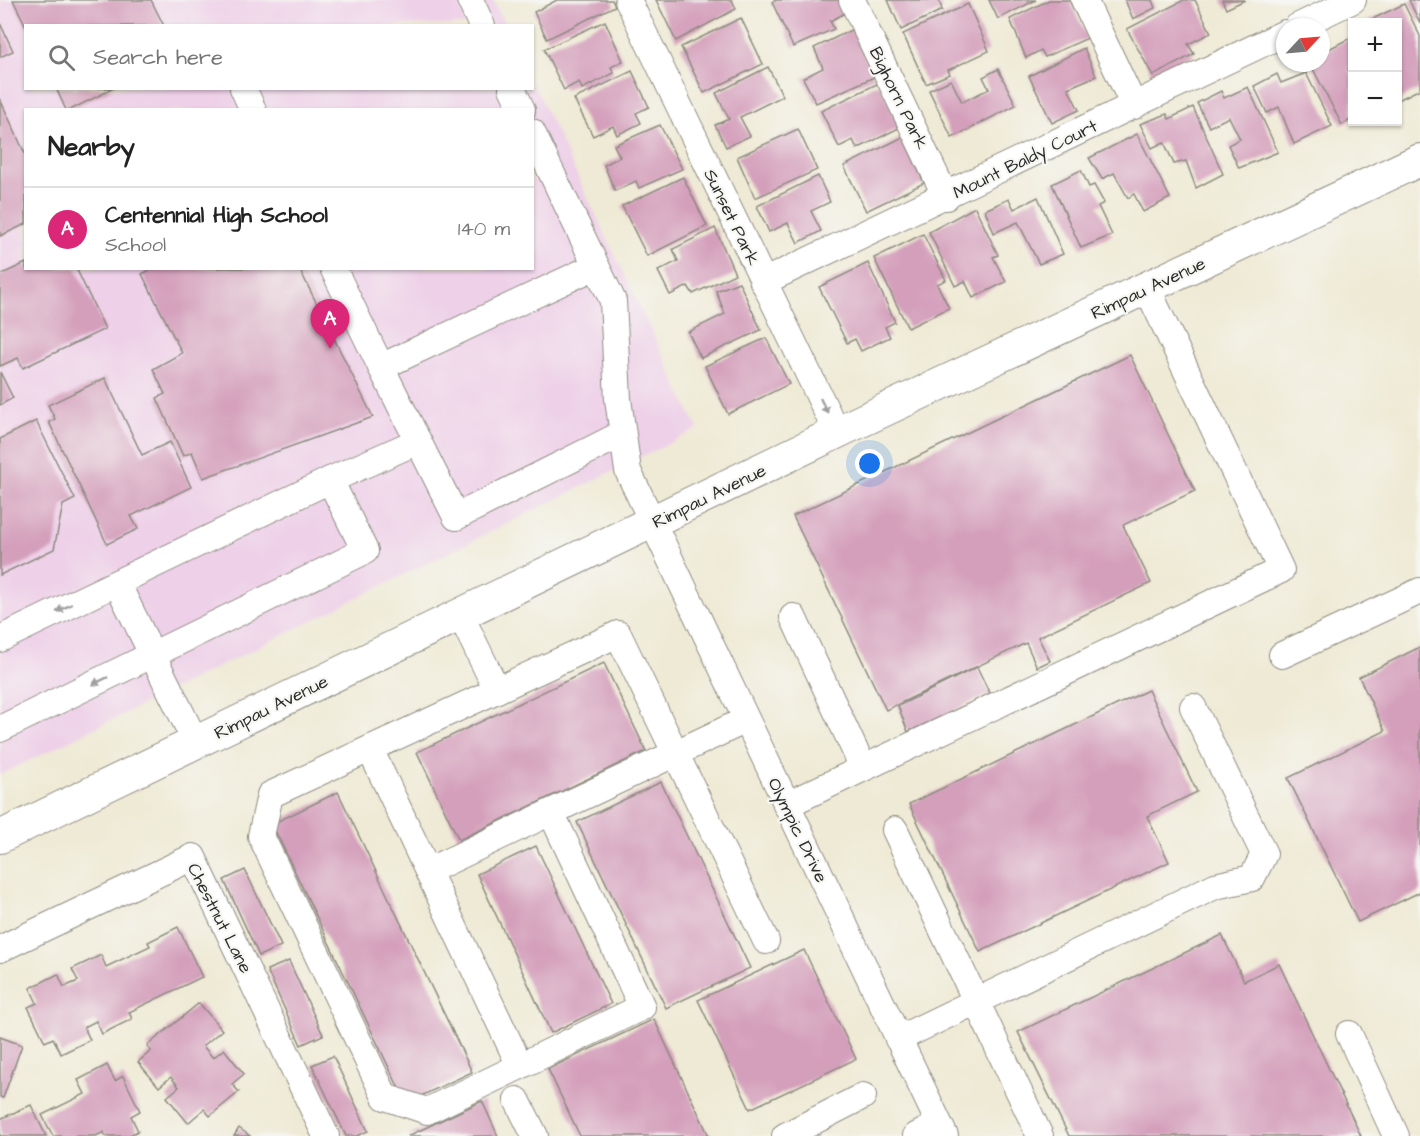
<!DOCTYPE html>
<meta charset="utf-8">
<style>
body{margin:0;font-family:"Architects Daughter",sans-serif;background:#f6f6f6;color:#222}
.controls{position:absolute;right:18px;top:18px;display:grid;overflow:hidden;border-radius:0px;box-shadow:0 2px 4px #0004}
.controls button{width:54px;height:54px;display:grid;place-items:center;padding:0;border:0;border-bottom:2px solid #e0e0e0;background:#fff;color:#222;font:30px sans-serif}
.compass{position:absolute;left:1276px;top:18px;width:54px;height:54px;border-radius:50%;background:#fff;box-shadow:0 2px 4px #0004;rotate:64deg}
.you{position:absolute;left:870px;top:464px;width:21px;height:21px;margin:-15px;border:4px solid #fff;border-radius:50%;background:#1a73e8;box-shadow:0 0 0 9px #1a73e833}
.badge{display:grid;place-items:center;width:39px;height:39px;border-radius:50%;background:#db2777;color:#fff;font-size:20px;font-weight:700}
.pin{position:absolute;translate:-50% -50px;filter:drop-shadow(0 2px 3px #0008)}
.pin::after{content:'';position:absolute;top:32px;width:21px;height:18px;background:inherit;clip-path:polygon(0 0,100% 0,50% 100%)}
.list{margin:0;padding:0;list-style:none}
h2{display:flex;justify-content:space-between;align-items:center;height:78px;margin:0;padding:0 24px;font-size:26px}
h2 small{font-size:20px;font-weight:400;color:#767676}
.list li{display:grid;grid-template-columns:39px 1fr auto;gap:18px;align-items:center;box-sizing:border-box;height:84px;padding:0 24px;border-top:2px solid #e0e0e0}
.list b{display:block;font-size:22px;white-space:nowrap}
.list p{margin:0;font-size:20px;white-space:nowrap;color:#767676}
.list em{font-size:20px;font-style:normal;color:#767676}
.icon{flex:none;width:33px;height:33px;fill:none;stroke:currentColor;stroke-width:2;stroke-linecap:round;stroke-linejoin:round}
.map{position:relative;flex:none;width:1420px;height:1136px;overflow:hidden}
.search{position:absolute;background:#fff;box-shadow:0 2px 4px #0004;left:24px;top:24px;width:510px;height:66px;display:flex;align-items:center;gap:15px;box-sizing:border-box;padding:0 21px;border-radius:0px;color:#767676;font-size:22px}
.panel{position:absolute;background:#fff;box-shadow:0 2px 4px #0004;left:24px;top:108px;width:510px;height:162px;border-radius:0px}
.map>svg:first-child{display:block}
</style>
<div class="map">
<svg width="1420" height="1136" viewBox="0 0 1420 1136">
<rect width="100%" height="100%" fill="#f6f6f2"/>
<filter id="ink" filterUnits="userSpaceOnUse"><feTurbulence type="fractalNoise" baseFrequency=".0167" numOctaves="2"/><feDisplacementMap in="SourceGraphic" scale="12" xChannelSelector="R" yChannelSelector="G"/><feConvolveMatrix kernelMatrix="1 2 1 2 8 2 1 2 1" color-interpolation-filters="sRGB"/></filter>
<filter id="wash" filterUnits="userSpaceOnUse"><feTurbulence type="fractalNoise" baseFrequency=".008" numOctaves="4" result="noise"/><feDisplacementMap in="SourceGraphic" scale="24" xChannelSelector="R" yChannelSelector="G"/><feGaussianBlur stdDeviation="1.35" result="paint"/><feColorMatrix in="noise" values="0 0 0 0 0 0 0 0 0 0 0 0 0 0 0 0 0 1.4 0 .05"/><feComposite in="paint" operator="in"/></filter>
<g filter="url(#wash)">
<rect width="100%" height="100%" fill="#efead5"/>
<!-- built -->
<path fill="#eed0e8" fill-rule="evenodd" d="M0 0H493L505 25 26 26V88H532L533 83 698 429 0 775ZM26 110H532V268H26Z"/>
<g id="blocks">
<!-- building -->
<g fill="#d49fbb">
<path d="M13 0H151L164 26H26Z"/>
<path d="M557 0H612L615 6 547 39 534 12Z"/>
<path d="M656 0H732L736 9 676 41Z"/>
<path d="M777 0H841L847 12 830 21 834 29 793 47 772 2Z"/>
<path d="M888 0H939L942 10 901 30Z"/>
<path d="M989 0H1036L998 19Z"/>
<path d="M1049 0H1069L1088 38 1045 57 1041 50 1026 58 1010 19Z"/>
<path d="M1125 0H1152L1155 8 1133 19Z"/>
<path d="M1184 0H1195L1211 33 1188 44 1194 54 1153 76 1127 29Z"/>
<path d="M1222 0H1245L1226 9Z"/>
<path d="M1409 0H1420V23Z"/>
<path d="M968 4 989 51 948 70 950 74 926 84 903 34Z"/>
<path d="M1404 4 1420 36V89L1398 100V22H1366Z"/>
<path d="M741 18 763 64 704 93 681 47Z"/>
<path d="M605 21 623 61 611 67 614 73 582 89 579 82 564 90 544 49Z"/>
<path d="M0 23 13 51 0 57Z"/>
<path d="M853 29 874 77 816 103 803 78 823 68 814 48Z"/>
<path d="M1352 37V67L1348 69 1352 77V119L1342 125 1310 63H1321V53Z"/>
<path d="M1084 48 1096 76 1068 88 1079 110 1052 123 1029 76Z"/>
<path d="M768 67 783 96 740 117 750 136 726 147 715 125 729 119 716 93Z"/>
<path d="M998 69 1016 105 952 138 929 90 951 80 962 102 989 89 983 77Z"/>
<path d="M632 71 649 107 636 113 641 123 617 135 613 126 593 136 574 99Z"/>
<path d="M1306 73 1332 126 1294 144 1279 107 1267 113 1254 86 1277 74 1281 83Z"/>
<path d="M879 83 901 127 857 149 853 140 839 147 821 111Z"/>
<path d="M1248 87 1278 152 1239 168 1228 145 1240 139 1229 117 1209 127 1197 103 1221 91 1224 98Z"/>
<path d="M56 88H114L70 110H66Z"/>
<path d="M0 99 26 156V224L0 236Z"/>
<path d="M1193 107 1223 174 1196 188 1186 161 1174 164 1164 142 1152 148 1140 124 1167 114 1169 119Z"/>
<path d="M660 125 682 169 639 188 636 181 615 191 604 165 620 157 614 145Z"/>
<path d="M798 129 817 170 755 198 737 157Z"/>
<path d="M1137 134 1170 198 1143 212 1134 194 1128 198 1114 173 1102 179 1089 158Z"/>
<path d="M903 137 924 183 866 211 844 166Z"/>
<path d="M1081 170 1089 187 1094 185 1104 203 1098 206 1112 235 1081 248 1052 184Z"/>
<path d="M818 176 830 202 811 211 821 231 798 243 788 223 769 232 757 206Z"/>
<path d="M683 177 707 226 647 256 622 206Z"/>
<path d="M1038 197 1063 254 1039 264 1018 222 994 233 985 210 1009 199 1014 209Z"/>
<path d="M975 207 998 255 993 257 1006 282 973 298 965 281 955 286 929 232Z"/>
<path d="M715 228 735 274 693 294 688 286 670 295 658 271 678 261 673 249Z"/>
<path d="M923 234 946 280 937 284 949 308 908 328 874 258Z"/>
<path d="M26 263V268H76L105 329 23 368 18 358 0 366V275Z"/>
<path d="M868 263 895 322 885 327 890 337 861 351 855 339 847 343 819 287Z"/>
<path d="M154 268H299L373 417 203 478 192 452 183 456 157 398 165 394 153 369 182 353 142 274Z"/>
<path d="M739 282 761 330 701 358 688 332 725 314 716 291Z"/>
<path d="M766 338 789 384 728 414 705 366Z"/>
<path d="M1130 355 1195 491 1123 525 1151 583 1038 637 1050 661 1037 667 1026 643 886 710 793 516Z"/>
<path d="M0 372 13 398 0 405Z"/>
<path d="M105 378 142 455 170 442 191 487 131 516 138 529 107 544 49 422 55 419 48 405Z"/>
<path d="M36 421 75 499 63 505 54 549 0 575V439Z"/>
<path d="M1420 647V892L1358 922 1288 778 1385 731 1359 677Z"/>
<path d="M604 663 646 751 459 840 417 752Z"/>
<path d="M977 667 990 694 908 732 898 706Z"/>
<path d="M1148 690 1197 792 1147 816 1169 862 980 952 909 804Z"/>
<path d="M661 782 750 968 666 1008 577 822Z"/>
<path d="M338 792 472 1072 406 1103 272 824Z"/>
<path d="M536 846 611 1004 551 1033 477 874Z"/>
<path d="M245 870 281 946 259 956 224 880Z"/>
<path d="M178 927 202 977 129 1012 132 1019 102 1034 96 1021 84 1027 90 1040 61 1054 53 1038 45 1042 28 1007 37 1003 30 988 58 974 64 987 78 981 72 969 101 955 106 967 150 946 148 942Z"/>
<path d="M1222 935 1244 981 1279 964 1361 1136H1069L1018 1032Z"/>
<path d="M804 950 856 1059 750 1109 698 1000Z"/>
<path d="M289 961 323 1035 301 1045 267 970Z"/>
<path d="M199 1003 222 1030 203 1046 213 1058 224 1049 244 1074 232 1084 239 1092 210 1116 204 1109 188 1123 167 1097 179 1087 171 1077 159 1087 138 1062 151 1051 147 1046Z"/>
<path d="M654 1019 709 1136H580L548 1069Z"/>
<path d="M0 1037 22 1045 3 1098 0 1097Z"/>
<path d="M333 1056 368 1131 357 1136H346L312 1065Z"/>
<path d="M107 1065 115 1081 123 1076 140 1111 131 1116 138 1131 128 1136H105L104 1132 96 1136H53L42 1115 85 1094 78 1080Z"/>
<path d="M482 1101 498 1136H408Z"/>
<path d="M31 1105 46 1136H0V1119Z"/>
<path d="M239 1128 250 1136H234Z"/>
</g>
</g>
</g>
<g filter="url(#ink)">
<use href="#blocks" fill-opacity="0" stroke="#8d8a80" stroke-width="1.5"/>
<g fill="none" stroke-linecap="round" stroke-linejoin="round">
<defs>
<g id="minor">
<path d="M470 0 482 26"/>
<path d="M628 0 837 433"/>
<path d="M852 0 946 197"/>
<path d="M1084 0 1134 106"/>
<path d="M1297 27 1353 0"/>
<path d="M243 88 253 110"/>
<path d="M512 88 522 110"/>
<path d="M532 132 613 301 618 399 628 471 945 1136"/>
<path d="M333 268 381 367 596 266"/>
<path d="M763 282 1285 33"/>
<path d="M381 367 456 517 622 434"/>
<path d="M330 480 418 441"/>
<path d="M117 583 196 743"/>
<path d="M461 616 497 690 270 795 261 836 385 1097 427 1111 642 1007 551 812 746 720"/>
<path d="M793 617 863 768"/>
<path d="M0 639 330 480 365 551 0 729"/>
<path d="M1282 655 1420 591"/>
<path d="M497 690 618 634 766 941"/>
<path d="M370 749 520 1066"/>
<path d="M786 805 1281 570 1147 288"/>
<path d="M895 830 1040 1136"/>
<path d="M428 871 551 812"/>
<path d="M0 949 193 857 326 1136"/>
<path d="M1349 1034 1396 1136"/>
<path d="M898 1039 1215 886 1252 878 1264 854 1193 707"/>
<path d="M517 1100 535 1136"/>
<path d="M785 1136 863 1096"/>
<path d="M916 1136 939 1124"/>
</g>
<path id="major" d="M0 837 844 429 1420 160"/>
</defs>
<!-- minor casing -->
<use href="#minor" stroke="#8d8a80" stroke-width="28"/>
<!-- major casing -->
<use href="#major" stroke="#8d8a80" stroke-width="34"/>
<!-- minor -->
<use href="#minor" stroke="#fff" stroke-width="26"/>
<!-- major -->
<use href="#major" stroke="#fff" stroke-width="32"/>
</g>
<!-- one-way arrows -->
<defs><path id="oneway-solid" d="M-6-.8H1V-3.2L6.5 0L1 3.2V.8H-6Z" transform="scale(1.5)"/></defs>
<g fill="#a0a0a0">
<use href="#oneway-solid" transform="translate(824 406) rotate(64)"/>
<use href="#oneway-solid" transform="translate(64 608) rotate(154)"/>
<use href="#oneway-solid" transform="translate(100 681) rotate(154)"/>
</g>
</g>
<g text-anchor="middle" stroke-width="4.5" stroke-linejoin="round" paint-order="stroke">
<!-- street labels -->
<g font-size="18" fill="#2b2b2b" stroke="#f6f6f2">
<text transform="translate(899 98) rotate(64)" y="6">Bighorn Park</text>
<text transform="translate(1025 159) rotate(-26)" y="6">Mount Baldy Court</text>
<text transform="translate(732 217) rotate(64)" y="6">Sunset Park</text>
<text transform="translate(1148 288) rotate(-25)" y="6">Rimpau Avenue</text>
<text transform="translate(709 496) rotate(-26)" y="6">Rimpau Avenue</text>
<text transform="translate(271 707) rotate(-26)" y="6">Rimpau Avenue</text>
<text transform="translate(798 830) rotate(64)" y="6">Olympic Drive</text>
<text transform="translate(220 918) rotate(63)" y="6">Chestnut Lane</text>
</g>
</g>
</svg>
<div class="controls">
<button>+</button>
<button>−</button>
</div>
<svg class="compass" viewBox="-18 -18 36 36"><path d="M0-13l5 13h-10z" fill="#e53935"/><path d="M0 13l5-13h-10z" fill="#767676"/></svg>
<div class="you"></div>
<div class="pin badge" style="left:330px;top:349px">A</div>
<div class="search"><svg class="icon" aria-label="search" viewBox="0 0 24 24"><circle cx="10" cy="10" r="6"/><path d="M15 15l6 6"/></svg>Search here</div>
<section class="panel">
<h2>Nearby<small></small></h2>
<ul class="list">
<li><span class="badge">A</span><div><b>Centennial High School</b><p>School</p></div><em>140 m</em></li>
</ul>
</section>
</div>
